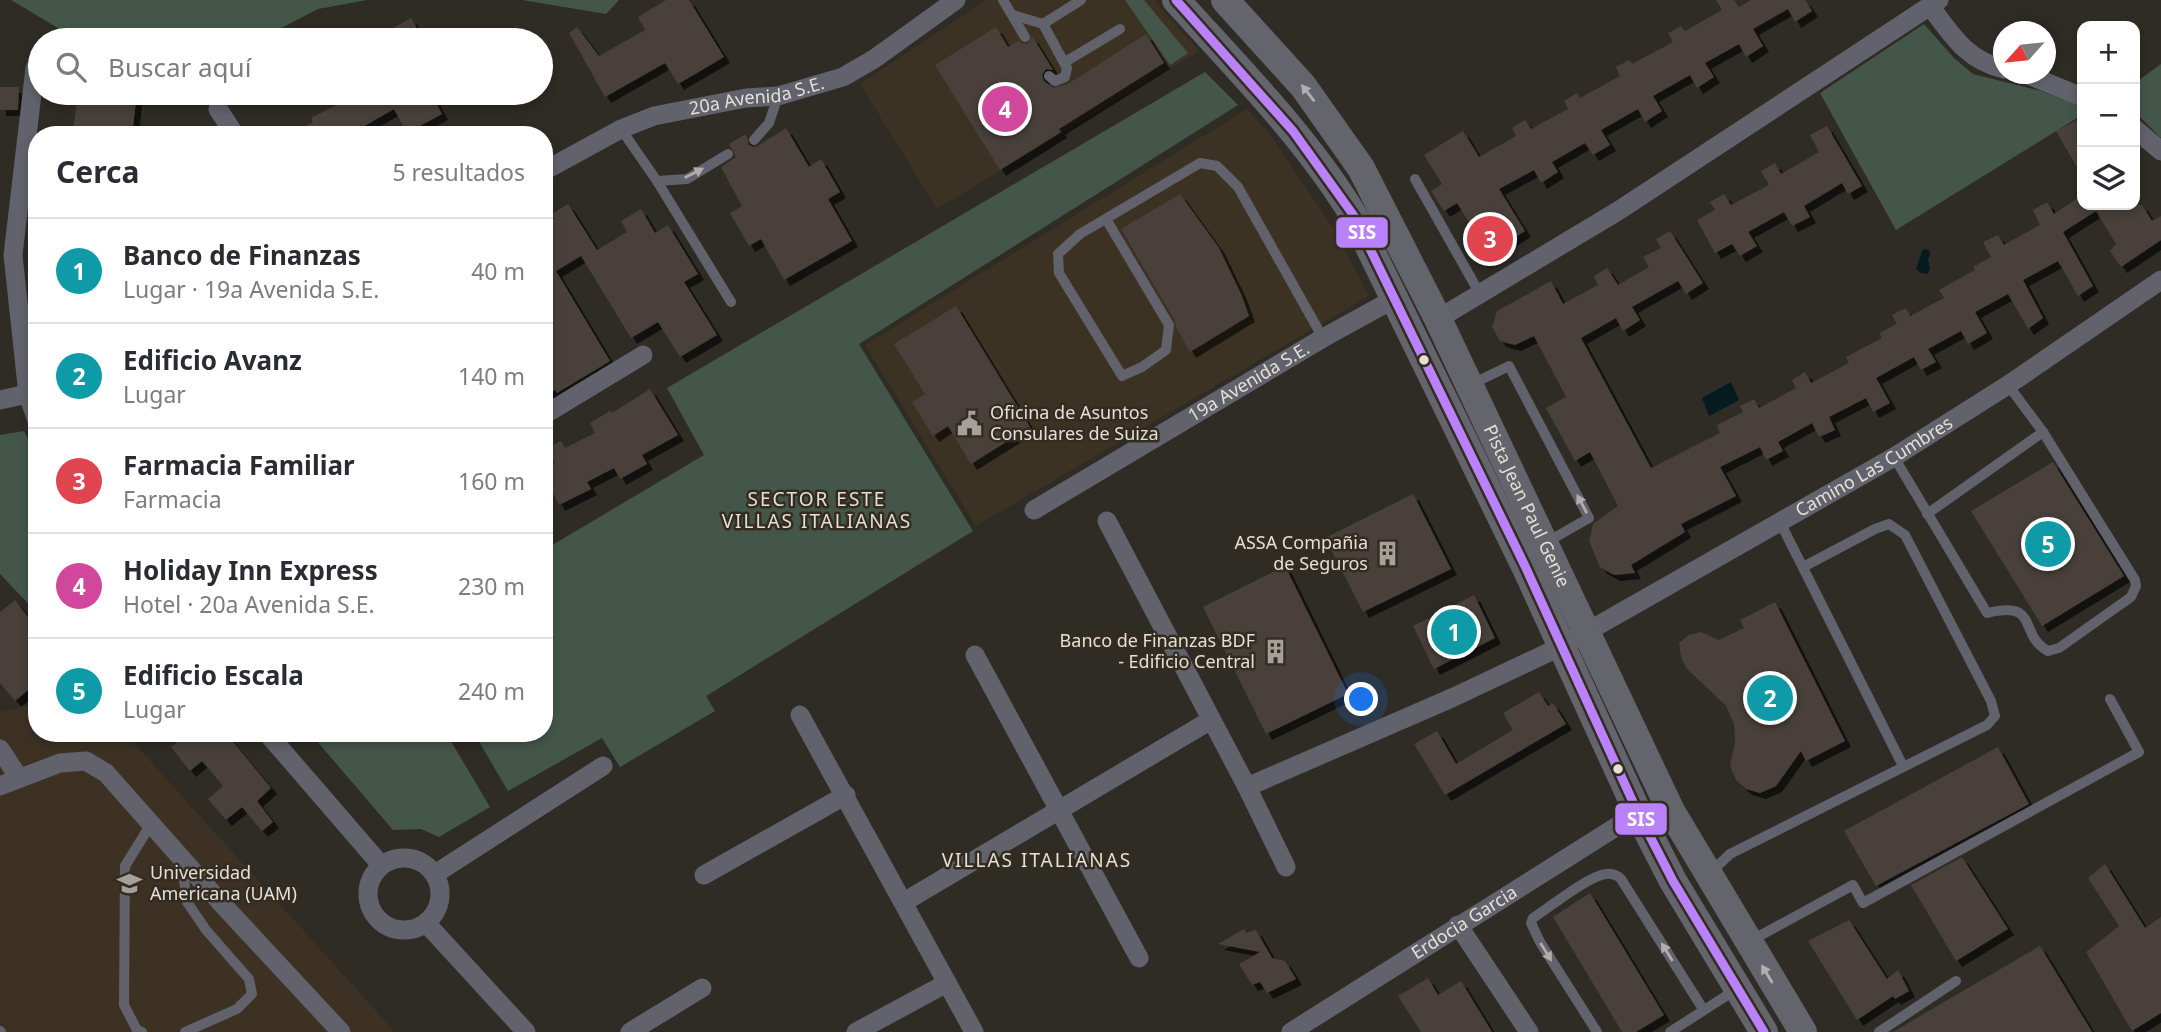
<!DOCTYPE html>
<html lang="es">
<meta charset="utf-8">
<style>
body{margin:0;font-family:"Noto Sans",sans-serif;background:#f2f2f3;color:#2b2b33}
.controls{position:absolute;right:21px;top:21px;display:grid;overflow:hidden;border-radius:14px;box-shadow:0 4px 10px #0003}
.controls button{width:63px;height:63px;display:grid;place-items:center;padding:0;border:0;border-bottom:2px solid #e1e1e2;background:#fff;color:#2b2b33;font:35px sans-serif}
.compass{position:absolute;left:1993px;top:21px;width:63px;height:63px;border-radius:50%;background:#fff;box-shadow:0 4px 10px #0003;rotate:243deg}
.you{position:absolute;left:1362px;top:700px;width:24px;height:24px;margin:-18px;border:5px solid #fff;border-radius:50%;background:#1a73e8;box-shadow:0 0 0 10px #1a73e833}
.badge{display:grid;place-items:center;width:46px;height:46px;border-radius:50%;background:#626061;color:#fff;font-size:23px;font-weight:700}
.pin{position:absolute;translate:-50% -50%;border:4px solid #fff;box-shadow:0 2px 7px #0006}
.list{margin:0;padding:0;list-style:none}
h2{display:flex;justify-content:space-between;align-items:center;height:91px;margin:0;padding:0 28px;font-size:30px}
h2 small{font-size:23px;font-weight:400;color:#7c7c81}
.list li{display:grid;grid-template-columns:46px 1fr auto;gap:21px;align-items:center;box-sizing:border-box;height:105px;padding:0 28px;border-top:2px solid #e1e1e2}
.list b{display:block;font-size:26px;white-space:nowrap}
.list p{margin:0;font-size:23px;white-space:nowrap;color:#7c7c81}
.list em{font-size:23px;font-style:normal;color:#7c7c81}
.icon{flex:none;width:38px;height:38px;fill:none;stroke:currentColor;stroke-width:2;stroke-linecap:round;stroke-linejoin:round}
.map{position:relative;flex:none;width:2161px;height:1032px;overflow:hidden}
.search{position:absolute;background:#fff;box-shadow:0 4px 10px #0003;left:28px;top:28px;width:525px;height:77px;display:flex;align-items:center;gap:18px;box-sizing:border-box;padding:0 24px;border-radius:38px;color:#7c7c81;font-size:26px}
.panel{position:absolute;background:#fff;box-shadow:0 4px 10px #0003;left:28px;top:126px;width:525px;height:616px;border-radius:28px}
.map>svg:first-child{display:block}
</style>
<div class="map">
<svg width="2161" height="1032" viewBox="0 0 2161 1032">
<defs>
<filter id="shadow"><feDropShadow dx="6" dy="6" stdDeviation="0" flood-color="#0009"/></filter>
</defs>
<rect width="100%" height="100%" fill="#2f2b25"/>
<!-- commercial -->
<g fill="#3b3223">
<path d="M987 0H1154L1199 51 937 209 860 84Z"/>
<path d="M1247 109 1272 137 1334 229 1369 296 976 526 865 345Z"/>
</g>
<!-- education -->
<path fill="#3d3124" d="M37 703V733H125L395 1032H0V712Z"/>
<!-- green -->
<g fill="#44564a">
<path d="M11 0H367L318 9 258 40H78Z"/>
<path d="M522 0H619L606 14Z"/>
<path d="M1125 0H1144L1188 53 1170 65Z"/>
<path d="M1924 24 1954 58 1973 74 2041 91 2082 107V115L1896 230 1820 93Z"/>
<path d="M2161 64V138L2135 112V83Z"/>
<path d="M1205 72 1238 105 859 344 973 531 706 696 715 711 620 767 602 738 508 791 474 733H544V550L704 455 667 388Z"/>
<path d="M24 431 37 457V613L0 574V435Z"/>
<path d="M310 733H446L490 807 439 837 421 829 393 830Z"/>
</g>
<!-- water -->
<g fill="#051b20">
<path d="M1925 249 1929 250 1930 255 1928 259 1930 269 1927 274 1921 273 1916 269 1922 251Z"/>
<path d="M1731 382 1739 400 1709 416 1702 398Z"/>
</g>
<!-- building -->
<g fill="#49403a" filter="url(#shadow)">
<path d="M666 0H689L724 57 678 84 665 63 605 97 569 33 577 27 599 56 645 30 638 17Z"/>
<path d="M1716 0H1734L1739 7 1751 0H1805L1812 11 1795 22 1788 9 1753 29 1763 46 1746 57 1739 44 1705 63 1714 77 1697 88 1690 75 1653 96 1662 111 1645 122 1638 109 1601 130 1610 145 1593 155 1585 143 1552 162 1558 172 1541 183 1534 170 1499 189 1525 231 1489 254 1457 203 1444 211 1431 191 1442 184 1424 155 1463 131 1479 157 1516 136 1512 128 1525 120 1531 129 1568 109 1564 101 1577 93 1580 98 1620 76 1616 67 1629 60 1632 64 1673 42 1668 33 1681 26 1685 31 1722 10Z"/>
<path d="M411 18 423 40H372Z"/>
<path d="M996 27 1008 47 1019 41 1022 44H1028L1032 36 1053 70 1046 69 1042 75 1044 81 1053 88 1068 84 1146 34 1164 63 1059 129 1061 132 1000 170 935 65Z"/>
<path d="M0 87H19L18 110H0Z"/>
<path d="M78 93H137L132 135H97L73 131Z"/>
<path d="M354 93H431L442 114 407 133 394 109 361 128 359 126 342 135H290L313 122 311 118 346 100 345 98Z"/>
<path d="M2077 120 2082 129V176L2056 131Z"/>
<path d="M1827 126 1862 186 1848 194 1842 183 1804 206 1810 217 1792 226 1784 212 1748 232 1757 246 1740 256 1732 244 1715 253 1697 220 1715 210 1710 202 1724 194 1731 205 1769 185 1761 171 1775 163 1781 174 1819 152 1810 135Z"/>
<path d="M786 128 809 167 821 159 840 192 828 199 852 241 784 280 761 239 749 246 730 213 742 206 721 167 736 157 729 144 746 134 749 145 756 147Z"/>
<path d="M1180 194 1219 248 1241 294 1249 316 1190 352 1176 327 1175 321 1121 229Z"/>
<path d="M2082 195V205H2142L2152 221 2161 216V240L2121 267 2110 251 2116 244 2096 211 2063 232 2093 286 2078 296 2058 261 2023 280 2043 318 2028 329 2008 294 1975 312 1987 333 1968 344 1961 331 1928 349 1936 362 1921 370 1914 357 1876 378 1890 403 1873 412 1866 398 1829 417 1835 430 1819 437 1812 423 1778 442 1783 451 1766 460 1760 447 1720 467 1736 496 1681 524 1685 532 1631 565 1635 573 1614 575 1600 567 1589 541 1593 524 1618 506 1590 452 1575 461 1546 408 1566 397 1534 336 1515 345 1500 341 1492 327 1497 311 1551 281 1563 304 1598 285 1594 276 1607 268 1618 285 1649 267 1643 257 1661 248 1656 239 1670 231 1703 283 1686 294 1678 281 1632 307 1640 320 1623 331 1616 318 1581 338 1651 468 1720 433 1717 425 1743 412 1740 406 1754 399 1759 408 1796 388 1792 380 1805 372 1811 383 1849 363 1846 357 1882 338 1879 333 1897 324 1892 315 1906 308 1910 316 1944 298 1939 290 1975 270 1973 267 1991 257 1983 242 1998 235 2004 245 2040 225 2033 210 2047 202 2054 214Z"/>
<path d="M568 204 597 250 627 232 621 221 641 209 655 233 668 225 698 274 684 282 717 335 680 357 658 322 631 338 581 256 556 271 610 361 557 393 555 390 544 396V219Z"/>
<path d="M956 306 1030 427 971 464 948 426 933 436 912 402 925 394 894 344Z"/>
<path d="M650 389 678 435 642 455 647 464 620 479 614 468 587 482 591 489 559 505 548 483 550 481 545 469 555 464 547 448 561 441 565 448 595 433 590 423 610 411 612 413Z"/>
<path d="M2053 462 2124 576 2042 626 1971 511Z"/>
<path d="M1413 494 1451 569 1363 612 1325 538Z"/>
<path d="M1285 566 1348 694 1266 734 1203 607Z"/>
<path d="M1474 595 1495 638 1434 669 1413 626Z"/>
<path d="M15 600 37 629V683L15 701 0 683V612Z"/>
<path d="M1775 602 1845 741 1806 761 1801 751 1776 786 1760 793 1746 789 1736 780 1730 766 1735 742 1734 724 1726 706 1687 669 1681 657 1679 643 1689 635 1701 632 1719 640 1744 628 1740 620Z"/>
<path d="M1539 692 1548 706 1553 703 1566 724 1445 795 1414 744 1437 731 1456 764 1513 730 1503 713Z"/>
<path d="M188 733H226L271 788 257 801 273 822 262 831 242 807 226 820 208 799 223 786 202 761 190 771 171 747Z"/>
<path d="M1998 747 2029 804 1876 886 1844 831Z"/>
<path d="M1962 857 2008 929 1956 961 1911 885Z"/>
<path d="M2105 864 2145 928 2161 917V1013L2132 1031 2086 952 2119 926 2088 878Z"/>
<path d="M1590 893 1664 1015 1636 1032H1622L1553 917Z"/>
<path d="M1849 920 1887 979 1898 970 1909 991 1895 999 1893 996 1857 1020 1808 941Z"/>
<path d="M1244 929 1246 933 1256 930 1272 958 1285 961 1296 979 1267 993 1260 982 1252 985 1239 964 1260 952 1218 944Z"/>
<path d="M2040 946 2092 1032H1893L1944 1002Z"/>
<path d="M1428 978 1438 995 1461 981 1492 1032H1421L1398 996Z"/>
</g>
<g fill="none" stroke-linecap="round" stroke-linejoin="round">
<!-- service -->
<g stroke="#61626b" stroke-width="10">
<path d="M1003 0 1025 37"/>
<path d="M1013 15 1043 24 1067 68 1065 77 1055 81 1049 76"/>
<path d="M1043 24 1081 0"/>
<path d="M1065 62 1120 29"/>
<path d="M621 129 657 181 731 302"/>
<path d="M754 140 769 123 778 96"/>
<path d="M1415 179 1480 294"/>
<path d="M657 181 687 179 728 154"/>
<path d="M1106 219 1169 325 1166 350 1142 367 1122 376 1059 273 1058 254 1080 234 1200 163 1217 166 1238 187 1323 338"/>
<path d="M1472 384 1509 366 1589 518 1547 542"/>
<path d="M1894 457 1987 613C2041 600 2017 634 2048 651L2059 648 2131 597 2136 586 2135 580 2043 432 2008 385"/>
<path d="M1927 514 2043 432"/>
<path d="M1780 522 1903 766"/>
<path d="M182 865 187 902 206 930 249 979 252 994 237 1009 185 1032"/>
<path d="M1711 872 1730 854 1987 725 1995 716 1991 701 1905 535 1889 524 1875 529 1803 567"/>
<path d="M1752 940 1853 885 1863 903 2139 752 2110 699"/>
<path d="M0 1031 1 1032"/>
<path d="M142 1032 137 1030 124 1005 125 866 151 824"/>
<path d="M1597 1032 1540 942 1531 923 1533 918C1550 907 1588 876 1606 874 1613 873 1617 875 1621 879L1703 1009"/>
<path d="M1670 1032 1737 989"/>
<path d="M1879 1032 1956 981"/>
</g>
<!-- minor -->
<g stroke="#61626b" stroke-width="19">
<path d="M1930 6C1952 35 1966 60 2004 69"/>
<path d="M35 68 13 255 28 395 37 420"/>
<path d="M2026 74 2082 97"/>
<path d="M218 109 235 135"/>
<path d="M2135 129 2161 151"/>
<path id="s1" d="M544 171 621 129 654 116 746 98 778 96 843 77 874 59 956 0"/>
<path d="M1438 319 1618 211 1939 0"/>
<path d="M0 400 37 392"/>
<path d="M544 415 643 355"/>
<path id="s2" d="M1034 510 1323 338 1394 299"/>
<path d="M1107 521 1247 787 1286 867"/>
<path d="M975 655 1139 958"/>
<path d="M800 715 974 1032"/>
<path d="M267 733 381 865"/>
<path d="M0 749 19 778"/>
<path d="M0 786 60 763 86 761 106 773 222 904 341 1032"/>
<path id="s3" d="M1247 787 1454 697 1562 646 1894 457 2008 385 2161 280"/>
<circle cx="404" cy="894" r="36"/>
<path d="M435 874 603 766"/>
<path d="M704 875 846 795"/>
<path d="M904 902 1211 720"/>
<path d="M426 923 526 1032"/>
<path d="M1458 925 1529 1032"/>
<path d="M630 1032 702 988"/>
<path d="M856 1032 947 983"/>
<path id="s4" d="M1291 1032 1638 813"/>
</g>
<!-- secondary -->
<g stroke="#64646c" stroke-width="28">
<path d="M1176 0C1239 70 1305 136 1354 216L1525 566 1638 813 1673 881 1764 1032"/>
<path id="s5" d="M1225 0 1303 86 1361 168 1438 319 1671 811 1803 1032"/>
</g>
<defs>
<path id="bus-1" d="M1176 0 1293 131 1354 216 1525 566 1638 813 1673 881 1764 1032"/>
</defs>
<!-- bus-1 casing -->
<use href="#bus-1" stroke="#342c20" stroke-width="14"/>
<!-- bus-1 -->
<use href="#bus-1" stroke="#b982fc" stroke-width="9"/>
</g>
<!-- one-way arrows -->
<defs><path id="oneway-solid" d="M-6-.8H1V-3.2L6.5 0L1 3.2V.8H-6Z" transform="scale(1.75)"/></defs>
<g fill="#b1aead">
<use href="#oneway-solid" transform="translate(1308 93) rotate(-128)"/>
<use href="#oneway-solid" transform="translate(1767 974) rotate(-121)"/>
</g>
<g fill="#b0adac">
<use href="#oneway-solid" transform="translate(694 173) rotate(-27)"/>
<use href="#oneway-solid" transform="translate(1582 504) rotate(-118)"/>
<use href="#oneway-solid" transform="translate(1546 952) rotate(58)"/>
<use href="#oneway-solid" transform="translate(1667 952) rotate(-122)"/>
</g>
<!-- icons -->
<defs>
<symbol id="civic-bare" viewBox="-9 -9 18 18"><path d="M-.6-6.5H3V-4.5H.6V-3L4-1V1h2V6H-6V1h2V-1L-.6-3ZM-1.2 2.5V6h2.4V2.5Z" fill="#a5a099" stroke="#342c20" stroke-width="2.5" paint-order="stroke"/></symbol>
<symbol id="building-bare" viewBox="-9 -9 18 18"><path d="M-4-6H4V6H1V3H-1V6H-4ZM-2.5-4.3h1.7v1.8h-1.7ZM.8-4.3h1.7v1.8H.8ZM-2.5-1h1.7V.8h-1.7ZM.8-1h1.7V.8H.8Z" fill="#a5a099" stroke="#342c20" stroke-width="2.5" paint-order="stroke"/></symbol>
<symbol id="university-bare" viewBox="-9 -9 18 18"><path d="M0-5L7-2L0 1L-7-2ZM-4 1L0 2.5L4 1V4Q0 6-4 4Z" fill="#a5a099" stroke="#342c20" stroke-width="2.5" paint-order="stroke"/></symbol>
</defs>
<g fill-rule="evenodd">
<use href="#civic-bare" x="952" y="406" width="35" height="35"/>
<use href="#building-bare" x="1370" y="536" width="35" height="35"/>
<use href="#building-bare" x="1258" y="634" width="35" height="35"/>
<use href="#university-bare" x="112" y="866" width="35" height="35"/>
</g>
<!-- markers -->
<g fill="#e5dfd8" stroke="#342c20" stroke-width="2.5">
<circle cx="1424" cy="360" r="6"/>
<circle cx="1618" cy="769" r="6"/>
</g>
<g text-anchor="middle" stroke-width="5" stroke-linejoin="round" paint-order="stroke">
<!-- street labels -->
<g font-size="18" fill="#e5dfd8" stroke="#342c20">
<text dy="6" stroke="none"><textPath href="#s1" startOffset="228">20a Avenida S.E.</textPath></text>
<text dy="6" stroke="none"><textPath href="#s2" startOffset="250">19a Avenida S.E.</textPath></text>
<text dy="6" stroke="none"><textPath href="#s3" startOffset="705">Camino Las Cumbres</textPath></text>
<text dy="6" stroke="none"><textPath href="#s5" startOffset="593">Pista Jean Paul Genie</textPath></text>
<text dy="6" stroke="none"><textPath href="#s4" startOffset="205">Erdocia Garcia</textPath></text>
</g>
<!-- poi labels -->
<g font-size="18" fill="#e5dfd8" stroke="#342c20" text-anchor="start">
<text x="990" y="419">Oficina de Asuntos<tspan x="990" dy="21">Consulares de Suiza</tspan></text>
<text x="1368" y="549" text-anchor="end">ASSA Compañia<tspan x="1368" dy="21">de Seguros</tspan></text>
<text x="1255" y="647" text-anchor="end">Banco de Finanzas BDF<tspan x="1255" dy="21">- Edificio Central</tspan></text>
<text x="150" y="879">Universidad<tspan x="150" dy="21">Americana (UAM)</tspan></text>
</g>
<!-- neighbourhood labels -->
<g font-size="19" letter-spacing="2" fill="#e5dfd8" stroke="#342c20">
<text x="817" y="506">SECTOR ESTE<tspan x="817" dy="22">VILLAS ITALIANAS</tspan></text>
<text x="1037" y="867">VILLAS ITALIANAS</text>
</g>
</g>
<g stroke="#342c20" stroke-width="2.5">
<rect x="1335" y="216" width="54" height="33" rx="7" fill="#b982fc"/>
<rect x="1614" y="802" width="54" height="34" rx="7" fill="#b982fc"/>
</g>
<g font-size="19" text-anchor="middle" font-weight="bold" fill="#fff">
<text x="1362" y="239">SIS</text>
<text x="1641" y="826">SIS</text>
</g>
</svg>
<div class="controls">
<button>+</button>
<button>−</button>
<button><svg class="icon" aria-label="layers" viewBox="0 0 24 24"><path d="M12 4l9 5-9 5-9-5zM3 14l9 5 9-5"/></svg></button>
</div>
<svg class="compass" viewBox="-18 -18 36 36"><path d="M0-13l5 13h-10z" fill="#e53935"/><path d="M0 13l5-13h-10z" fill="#7c7c81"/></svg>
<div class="you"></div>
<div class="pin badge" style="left:1454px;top:632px;background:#0f9aa8">1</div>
<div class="pin badge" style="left:1770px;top:698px;background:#0f9aa8">2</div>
<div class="pin badge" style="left:1490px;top:239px;background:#e0444e">3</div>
<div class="pin badge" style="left:1005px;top:109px;background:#d1479c">4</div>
<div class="pin badge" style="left:2048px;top:544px;background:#0f9aa8">5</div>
<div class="search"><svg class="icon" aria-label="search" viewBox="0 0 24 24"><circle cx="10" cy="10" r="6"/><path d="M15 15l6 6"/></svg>Buscar aquí</div>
<section class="panel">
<h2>Cerca<small>5 resultados</small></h2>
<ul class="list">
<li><span class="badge" style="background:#0f9aa8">1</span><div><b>Banco de Finanzas</b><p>Lugar · 19a Avenida S.E.</p></div><em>40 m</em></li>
<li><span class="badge" style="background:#0f9aa8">2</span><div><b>Edificio Avanz</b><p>Lugar</p></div><em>140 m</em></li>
<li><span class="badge" style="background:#e0444e">3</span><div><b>Farmacia Familiar</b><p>Farmacia</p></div><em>160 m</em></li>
<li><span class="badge" style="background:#d1479c">4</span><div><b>Holiday Inn Express</b><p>Hotel · 20a Avenida S.E.</p></div><em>230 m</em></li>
<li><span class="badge" style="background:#0f9aa8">5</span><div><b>Edificio Escala</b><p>Lugar</p></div><em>240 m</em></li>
</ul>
</section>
</div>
